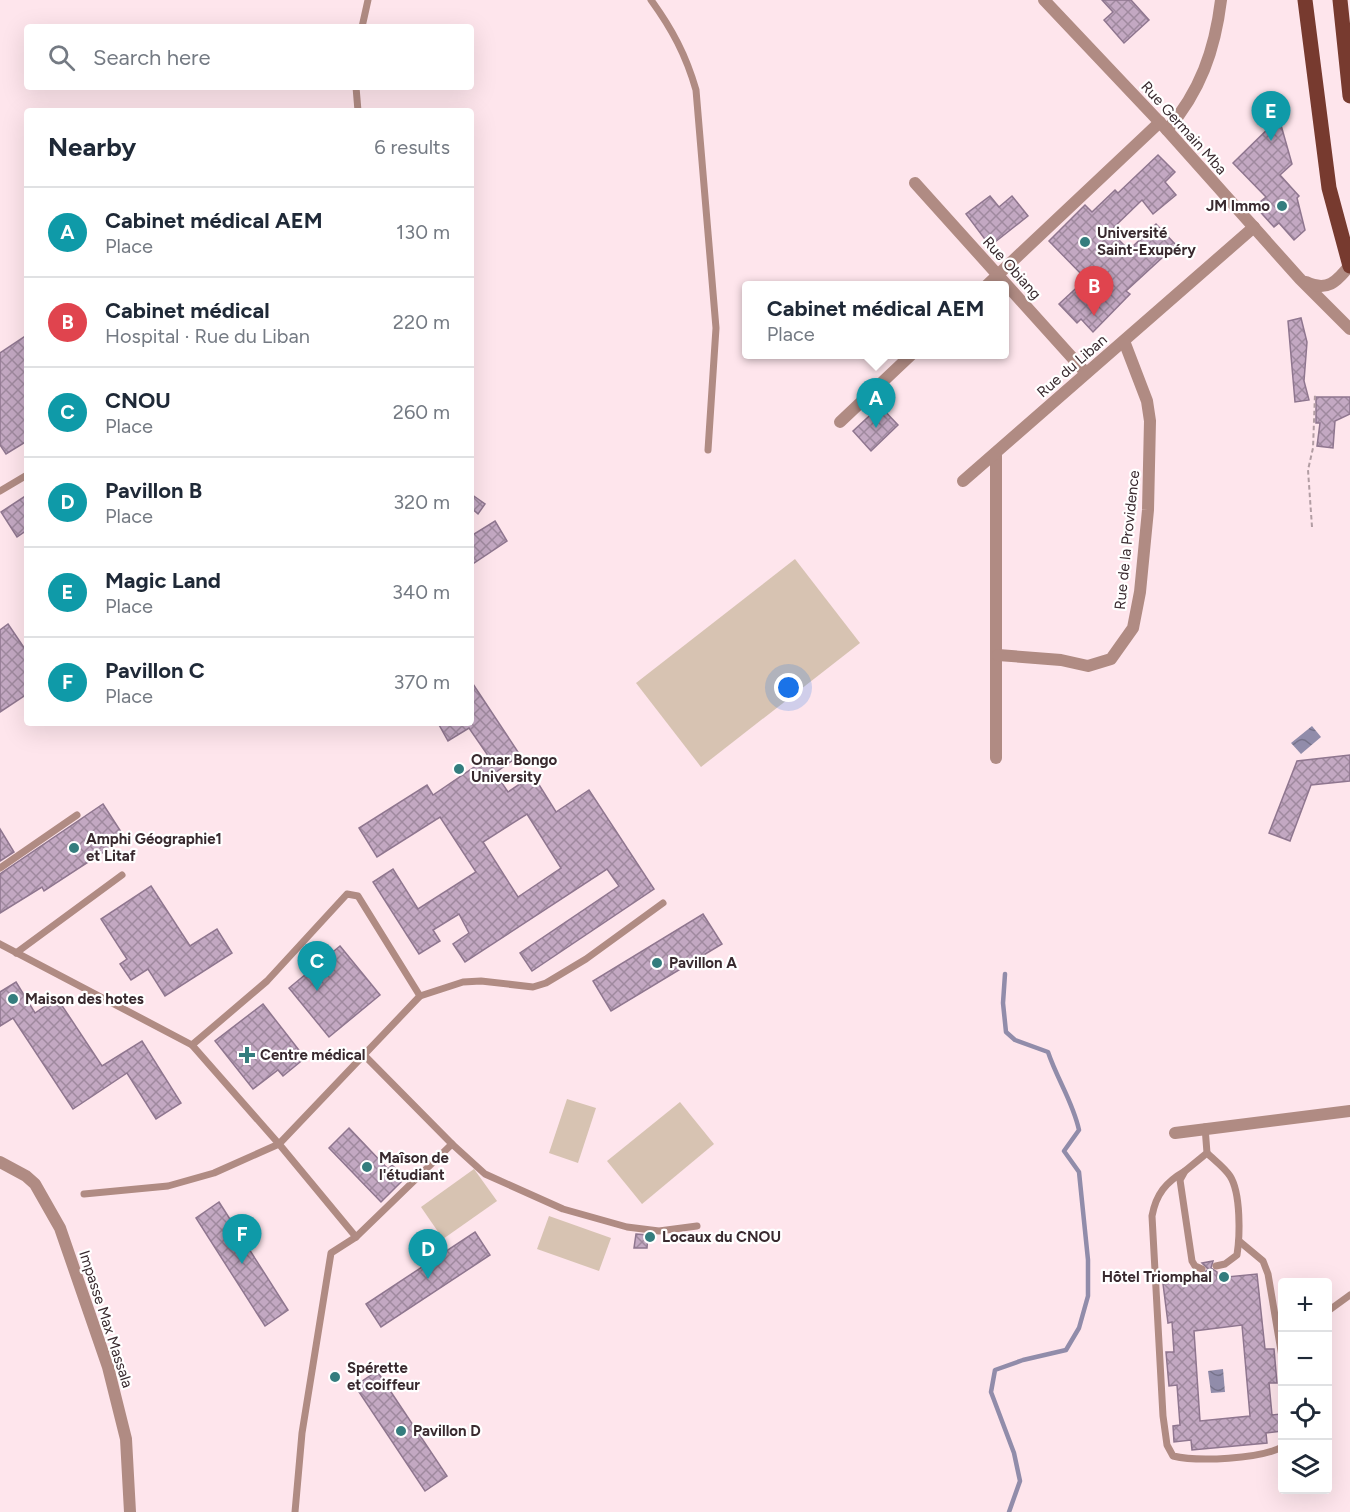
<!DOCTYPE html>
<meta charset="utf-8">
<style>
body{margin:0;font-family:Figtree,sans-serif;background:#f2f2f3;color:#1f2937}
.controls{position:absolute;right:18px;bottom:18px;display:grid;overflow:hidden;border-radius:6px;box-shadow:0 6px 24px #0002}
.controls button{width:54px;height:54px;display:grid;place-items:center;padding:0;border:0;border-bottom:2px solid #e0e1e3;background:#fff;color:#1f2937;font:30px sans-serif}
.you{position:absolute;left:789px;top:688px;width:21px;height:21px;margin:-15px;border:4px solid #fff;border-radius:50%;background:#1a73e8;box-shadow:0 0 0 9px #1a73e833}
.badge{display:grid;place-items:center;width:39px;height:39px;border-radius:50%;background:#347d7e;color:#fff;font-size:20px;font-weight:700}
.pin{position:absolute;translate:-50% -50px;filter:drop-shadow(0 2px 3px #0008)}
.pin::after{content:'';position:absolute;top:32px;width:21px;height:18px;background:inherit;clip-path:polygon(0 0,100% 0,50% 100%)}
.popup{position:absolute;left:742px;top:281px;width:267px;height:78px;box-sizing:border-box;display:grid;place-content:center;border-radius:6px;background:#fff;filter:drop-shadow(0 2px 4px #0005);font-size:20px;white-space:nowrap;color:#747a83}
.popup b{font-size:22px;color:#1f2937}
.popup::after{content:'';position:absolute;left:50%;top:100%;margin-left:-12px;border:12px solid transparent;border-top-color:#fff}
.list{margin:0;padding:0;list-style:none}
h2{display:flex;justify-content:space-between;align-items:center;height:78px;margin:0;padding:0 24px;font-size:26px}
h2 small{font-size:20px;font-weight:400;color:#747a83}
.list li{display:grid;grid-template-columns:39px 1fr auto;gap:18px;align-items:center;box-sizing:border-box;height:90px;padding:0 24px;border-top:2px solid #e0e1e3}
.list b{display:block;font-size:22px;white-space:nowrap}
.list p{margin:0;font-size:20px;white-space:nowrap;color:#747a83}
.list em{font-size:20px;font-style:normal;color:#747a83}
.icon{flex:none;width:33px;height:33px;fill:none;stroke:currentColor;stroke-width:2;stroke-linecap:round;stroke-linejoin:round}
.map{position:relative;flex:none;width:1350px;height:1512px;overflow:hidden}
.search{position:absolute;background:#fff;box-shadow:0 6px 24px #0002;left:24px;top:24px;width:450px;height:66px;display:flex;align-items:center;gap:15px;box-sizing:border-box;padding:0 21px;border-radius:6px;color:#747a83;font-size:22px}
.panel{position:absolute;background:#fff;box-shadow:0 6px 24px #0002;left:24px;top:108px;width:450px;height:618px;border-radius:6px}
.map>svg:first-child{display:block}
</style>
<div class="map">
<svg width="1350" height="1512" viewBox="0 0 1350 1512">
<defs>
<pattern id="water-waves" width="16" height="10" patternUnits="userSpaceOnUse" patternTransform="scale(1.5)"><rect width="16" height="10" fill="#918caa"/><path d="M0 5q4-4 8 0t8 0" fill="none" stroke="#77738b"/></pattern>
<pattern id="building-cross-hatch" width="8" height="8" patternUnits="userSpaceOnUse" patternTransform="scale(1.5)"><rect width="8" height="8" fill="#c3a8c2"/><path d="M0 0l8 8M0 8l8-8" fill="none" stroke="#9f899e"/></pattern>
</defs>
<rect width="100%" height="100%" fill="#fee5ec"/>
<!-- pitch -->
<g fill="#d7c3b2">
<path d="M795 559 860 643 701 767 636 683Z"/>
<path d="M567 1099 596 1108 578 1163 549 1153Z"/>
<path d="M680 1102 714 1144 642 1204 607 1161Z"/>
<path d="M474 1169 497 1201 443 1239 421 1207Z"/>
<path d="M549 1216 611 1238 599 1271 537 1249Z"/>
</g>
<!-- water -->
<g fill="url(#water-waves)">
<path d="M1312 726 1321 737 1301 754 1291 743Z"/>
<path d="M1223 1369 1225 1392 1211 1393 1208 1371Z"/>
</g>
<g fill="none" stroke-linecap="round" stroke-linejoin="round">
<!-- stream -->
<path stroke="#918caa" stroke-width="4.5" d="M1005 974 1003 1003 1006 1032 1015 1040 1048 1052C1057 1079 1073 1102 1079 1130L1064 1151 1079 1172 1088 1260V1296L1079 1328 1066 1350 1023 1360 995 1370 991 1392 1014 1453 1020 1481 1009 1512"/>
</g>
<!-- building -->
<g fill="url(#building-cross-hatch)" stroke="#8f768f" stroke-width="1.5" fill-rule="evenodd">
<path d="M1102 0H1131L1149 20 1124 43 1104 20 1113 12Z"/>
<path d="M1279 118 1292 164 1280 175 1299 196 1297 198 1305 230 1294 240 1279 223 1274 227 1255 206 1266 197 1233 163Z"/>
<path d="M1158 155 1175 172 1165 182 1176 195 1153 214 1142 200 1110 231 1129 250 1156 224 1176 245 1126 291 1130 294 1093 332 1081 319 1077 323 1059 304 1086 279 1049 241 1085 205 1092 212 1115 190 1118 193Z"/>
<path d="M990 196 999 207 1012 196 1028 216 990 246 966 214Z"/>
<path d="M1301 318 1307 342 1304 381 1309 400 1295 402 1288 321Z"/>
<path d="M27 335V441L6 454 0 445V353Z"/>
<path d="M1316 397H1350V414L1335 421 1333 448 1317 446 1320 423H1316Z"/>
<path d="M880 406 898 425 871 451 853 431Z"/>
<path d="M471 494 485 504 478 514 471 508Z"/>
<path d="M27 495V530L17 537 1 512Z"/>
<path d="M495 521 507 541 471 565V536Z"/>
<path d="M8 624 27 652V694L0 712V630Z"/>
<path d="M471 681 520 755 495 773 508 792 533 775 556 812 589 790 654 889 532 971 520 953 619 886 607 869 465 962 453 944 469 933 459 914 433 930 440 941 419 954 373 882 393 869 418 909 476 872 440 817 377 857 359 828 427 785 433 795 489 757 469 728 448 741 438 723H471ZM527 814 561 868 518 897 483 842Z"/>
<path d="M1350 755V781L1311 785 1290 841 1269 833 1297 761Z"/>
<path d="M103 804 125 838 44 891 42 887 0 913V874Z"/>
<path d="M0 829 14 852 0 861Z"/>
<path d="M151 886 190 946 217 929 232 953 165 996 148 969 131 980 120 964 127 959 101 919Z"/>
<path d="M703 914 722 944 611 1011 593 981Z"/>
<path d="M340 946 380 995 329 1037 289 988Z"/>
<path d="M16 982 35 1013 57 998 102 1066 142 1041 181 1103 156 1119 127 1073 73 1109 13 1018 0 1026V992Z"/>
<path d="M263 1004 305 1058 283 1076 278 1070 253 1089 215 1041Z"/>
<path d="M349 1128 388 1169 392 1165 405 1178 381 1202 329 1148Z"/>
<path d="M219 1202 288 1310 265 1326 196 1218Z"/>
<path d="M475 1232 490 1255 381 1327 366 1304Z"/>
<path d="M636 1234 648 1235 647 1248H634Z"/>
<path d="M1213 1261 1211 1268 1217 1272V1278L1257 1274 1265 1349H1274L1277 1383H1269L1272 1415 1281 1414 1282 1431 1266 1433 1267 1443 1192 1450 1191 1440 1174 1442 1173 1426 1180 1425 1177 1385 1169 1386 1166 1352H1174L1172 1322 1168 1323 1163 1284 1203 1280 1202 1275 1208 1269 1202 1263ZM1242 1325 1250 1416 1200 1421 1194 1331Z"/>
<path d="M377 1371 447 1476 425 1491 355 1386Z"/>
</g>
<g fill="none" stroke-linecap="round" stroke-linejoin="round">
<!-- path -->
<path stroke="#b29da3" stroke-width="2" stroke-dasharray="4.5 3" stroke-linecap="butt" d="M1312 527 1308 470 1313 448 1315 394"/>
<!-- service -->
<g stroke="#b08b83" stroke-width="7">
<path d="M651 0C672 29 686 55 696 90L716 328 708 450"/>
<path d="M362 27 368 0"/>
<path d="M356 87 358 111"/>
<path d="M0 491 27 475"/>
<path d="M0 868 77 815"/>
<path d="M0 944 192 1045 279 1144 420 996 463 982 481 981 533 987 546 983 586 959 663 903"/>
<path d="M16 953 122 875"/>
<path d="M192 1045 267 981 347 894 358 896 420 996"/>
<path d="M364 1055 452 1144 485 1174 563 1209 627 1227 659 1231 697 1226"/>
<path d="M1207 1153C1214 1160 1224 1167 1230 1176 1241 1193 1240 1236 1237 1255L1225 1264 1216 1266"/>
<path d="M1185 1171C1166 1182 1156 1194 1152 1216L1163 1416 1167 1445 1173 1456C1198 1462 1260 1459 1282 1447"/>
<path d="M84 1194 168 1186 214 1173 279 1144 356 1237 331 1253 302 1433 295 1512"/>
<path d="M356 1237 452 1144"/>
<path d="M1239 1241 1263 1261 1268 1274 1282 1357"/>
<path d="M1202 1269 1195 1266 1192 1261 1180 1180 1185 1171 1207 1153 1205 1127"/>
<path d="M1328 1311 1350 1295"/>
</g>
<!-- minor -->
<g stroke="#b08b83" stroke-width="12">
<path d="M1167 130C1200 92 1215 50 1221 0"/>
<path d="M915 183 1086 373"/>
<path d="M986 286 1160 122"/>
<path d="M840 422 912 354"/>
<path d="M996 453V758"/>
<path d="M963 481 1254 227"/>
<path d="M998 655 1061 660 1088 666 1111 659 1133 628 1140 592 1148 510 1150 421 1147 401 1124 341"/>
<path d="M1175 1133 1350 1111"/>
<path d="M0 1162 26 1176 35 1184 60 1228 108 1367 126 1439 130 1512"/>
</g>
<!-- tertiary -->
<g stroke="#b08b83" stroke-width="12">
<path d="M1044 0 1167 130 1300 279 1350 329"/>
<path d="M1306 282C1327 292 1337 282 1350 265"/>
</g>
<!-- primary -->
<g stroke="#773a2f" stroke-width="15">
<path d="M1305 0 1329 188 1350 266"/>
<path d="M1340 0 1350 96"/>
</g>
</g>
<!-- markers -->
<g fill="#347d7e" stroke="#fff" stroke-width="2">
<circle cx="1282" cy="206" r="6"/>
<circle cx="1085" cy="242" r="6"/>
<circle cx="459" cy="769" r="6"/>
<circle cx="74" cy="848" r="6"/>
<circle cx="657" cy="963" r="6"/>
<circle cx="13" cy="999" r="6"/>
<path d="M244 1046h6v6h6v6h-6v6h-6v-6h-6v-6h6z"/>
<circle cx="367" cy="1167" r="6"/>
<circle cx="650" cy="1237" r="6"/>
<circle cx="1224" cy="1277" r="6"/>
<circle cx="335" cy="1377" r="6"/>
<circle cx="401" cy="1431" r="6"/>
</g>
<g text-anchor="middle" stroke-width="4.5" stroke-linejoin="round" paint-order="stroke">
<!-- street labels -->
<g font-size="15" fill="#392a2f" stroke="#fff">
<text transform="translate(1184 128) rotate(48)" y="5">Rue Germain Mba</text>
<text transform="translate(1012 268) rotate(48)" y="5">Rue Obiang</text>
<text transform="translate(1072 366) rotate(-41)" y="5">Rue du Liban</text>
<text transform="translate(1127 540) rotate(-84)" y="5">Rue de la Providence</text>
<text transform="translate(106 1319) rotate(72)" y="5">Impasse Max Massala</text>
</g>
<!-- poi labels -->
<g font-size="15" font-weight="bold" fill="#392a2f" stroke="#fff" text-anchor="start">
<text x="1270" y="211" text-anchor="end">JM Immo</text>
<text x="1097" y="238">Université<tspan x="1097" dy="17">Saint-Exupéry</tspan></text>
<text x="471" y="765">Omar Bongo<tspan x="471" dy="17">University</tspan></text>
<text x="86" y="844">Amphi Géographie1<tspan x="86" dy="17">et Litaf</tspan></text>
<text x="669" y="968">Pavillon A</text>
<text x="25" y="1004">Maison des hotes</text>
<text x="260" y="1060">Centre médical</text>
<text x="379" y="1163">Maîson de<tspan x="379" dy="17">l'étudiant</tspan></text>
<text x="662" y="1242">Locaux du CNOU</text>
<text x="1212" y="1282" text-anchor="end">Hôtel Triomphal</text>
<text x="347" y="1373">Spérette<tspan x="347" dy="17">et coiffeur</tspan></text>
<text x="413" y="1436">Pavillon D</text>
</g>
</g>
</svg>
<div class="controls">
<button>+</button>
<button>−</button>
<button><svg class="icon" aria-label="locate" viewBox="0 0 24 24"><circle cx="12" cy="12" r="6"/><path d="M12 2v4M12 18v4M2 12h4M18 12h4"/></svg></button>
<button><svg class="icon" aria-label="layers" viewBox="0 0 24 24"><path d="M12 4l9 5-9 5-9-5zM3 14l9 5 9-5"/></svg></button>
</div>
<div class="you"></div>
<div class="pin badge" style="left:876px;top:428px;background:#0f9aa8">A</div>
<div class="popup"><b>Cabinet médical AEM</b>Place</div>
<div class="pin badge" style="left:1094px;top:316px;background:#e0444e">B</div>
<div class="pin badge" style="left:317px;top:991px;background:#0f9aa8">C</div>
<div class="pin badge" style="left:428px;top:1279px;background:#0f9aa8">D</div>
<div class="pin badge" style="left:1271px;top:141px;background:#0f9aa8">E</div>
<div class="pin badge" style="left:242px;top:1264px;background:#0f9aa8">F</div>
<div class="search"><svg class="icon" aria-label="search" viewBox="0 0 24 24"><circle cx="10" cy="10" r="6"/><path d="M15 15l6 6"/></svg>Search here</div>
<section class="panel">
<h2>Nearby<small>6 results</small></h2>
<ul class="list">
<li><span class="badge" style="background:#0f9aa8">A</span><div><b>Cabinet médical AEM</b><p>Place</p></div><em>130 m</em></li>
<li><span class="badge" style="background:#e0444e">B</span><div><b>Cabinet médical</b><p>Hospital · Rue du Liban</p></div><em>220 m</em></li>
<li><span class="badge" style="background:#0f9aa8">C</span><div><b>CNOU</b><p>Place</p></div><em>260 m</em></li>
<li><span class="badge" style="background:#0f9aa8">D</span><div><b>Pavillon B</b><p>Place</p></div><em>320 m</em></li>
<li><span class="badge" style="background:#0f9aa8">E</span><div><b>Magic Land</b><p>Place</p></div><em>340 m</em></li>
<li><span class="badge" style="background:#0f9aa8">F</span><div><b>Pavillon C</b><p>Place</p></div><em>370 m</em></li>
</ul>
</section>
</div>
